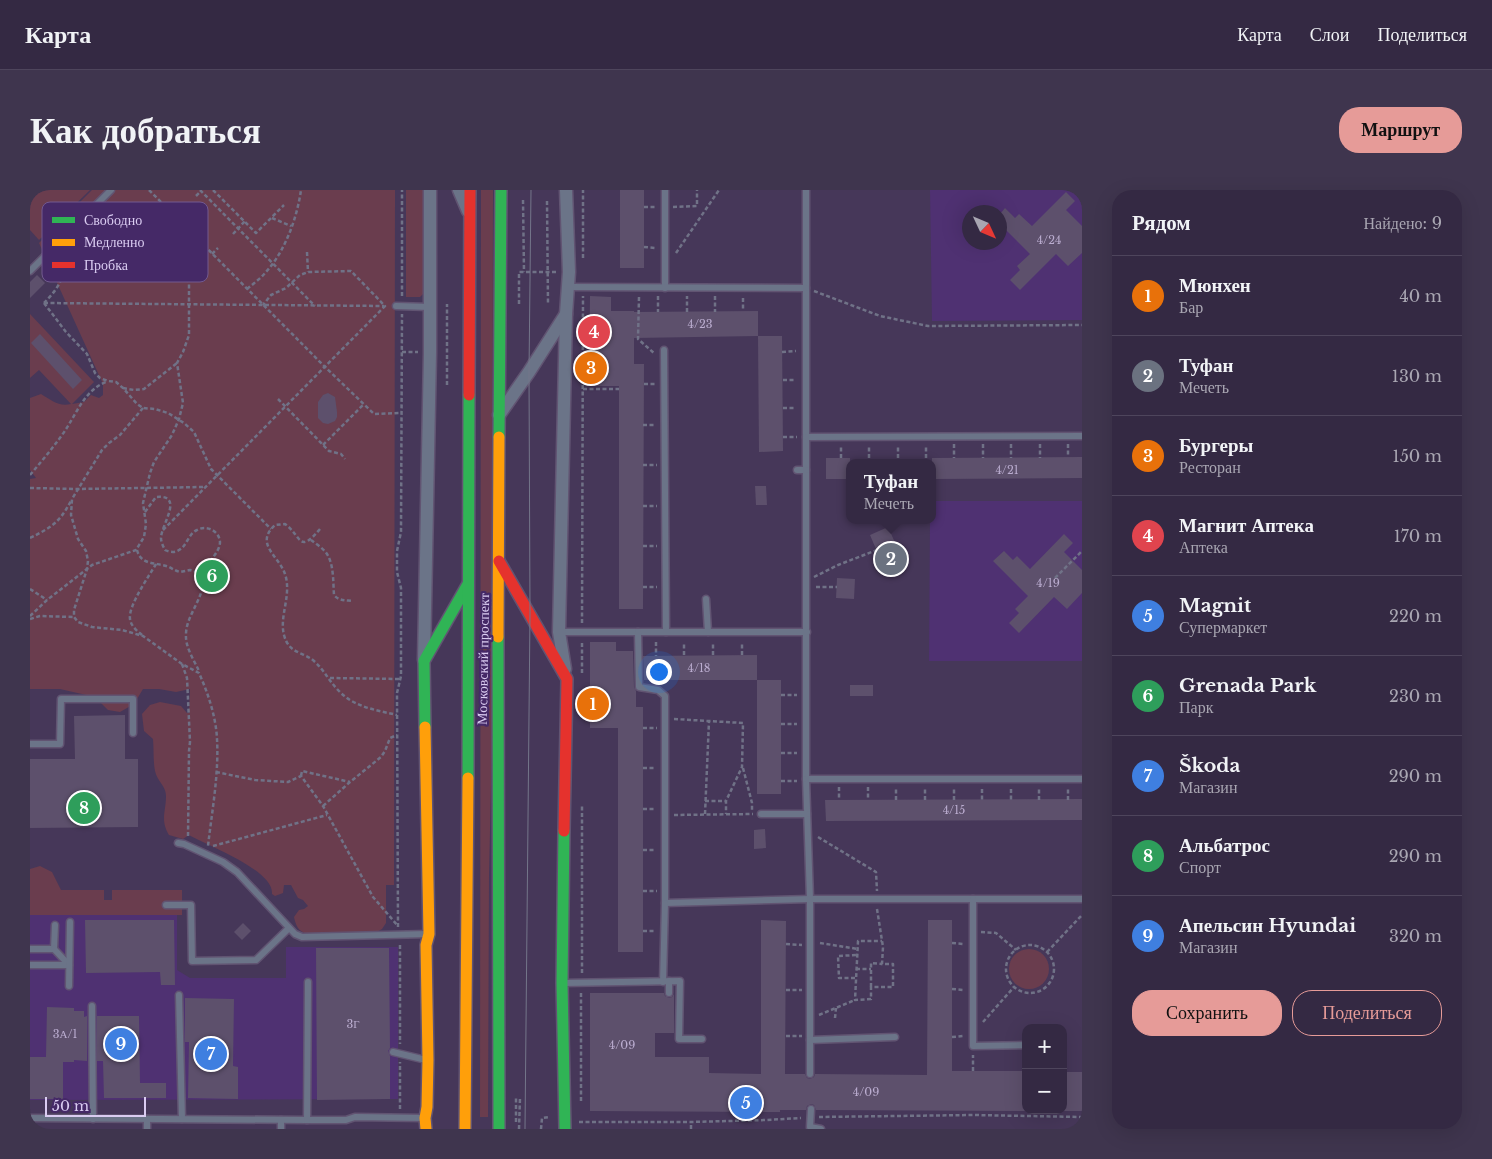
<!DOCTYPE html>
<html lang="ru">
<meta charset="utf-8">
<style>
body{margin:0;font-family:"Libre Baskerville",serif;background:#3f354e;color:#f1f3f6}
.controls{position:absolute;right:15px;bottom:15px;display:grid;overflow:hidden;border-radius:10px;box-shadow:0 5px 20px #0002}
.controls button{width:45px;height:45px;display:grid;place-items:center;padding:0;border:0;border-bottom:1px solid #4e455c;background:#342943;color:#f1f3f6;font:25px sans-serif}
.compass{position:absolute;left:932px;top:15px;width:45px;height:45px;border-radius:50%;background:#342943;box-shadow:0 5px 20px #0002;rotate:134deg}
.scale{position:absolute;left:15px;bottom:12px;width:101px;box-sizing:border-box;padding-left:5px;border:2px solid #daccf1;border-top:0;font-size:14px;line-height:18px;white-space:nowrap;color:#daccf1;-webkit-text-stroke:4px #452967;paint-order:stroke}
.you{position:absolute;left:628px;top:481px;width:18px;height:18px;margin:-12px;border:4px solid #fff;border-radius:50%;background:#1a73e8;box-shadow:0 0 0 8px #1a73e833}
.badge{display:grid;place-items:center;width:32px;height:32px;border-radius:50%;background:#e69b98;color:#fff;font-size:16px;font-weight:700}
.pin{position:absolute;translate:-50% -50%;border:2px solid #fff;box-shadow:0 1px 5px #0006}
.popup{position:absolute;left:816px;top:269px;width:90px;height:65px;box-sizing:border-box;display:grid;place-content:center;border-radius:10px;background:#342943;filter:drop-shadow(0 1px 4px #0005);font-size:16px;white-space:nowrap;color:#a9a6b2}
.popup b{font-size:19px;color:#f1f3f6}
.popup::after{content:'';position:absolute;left:50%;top:100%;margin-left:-10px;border:10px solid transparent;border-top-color:#342943}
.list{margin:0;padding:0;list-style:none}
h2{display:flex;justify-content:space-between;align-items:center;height:65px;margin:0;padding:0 20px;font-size:21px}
h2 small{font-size:16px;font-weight:400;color:#a9a6b2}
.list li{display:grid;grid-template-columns:32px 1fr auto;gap:15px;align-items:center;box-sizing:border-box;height:80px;padding:0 20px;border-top:1px solid #4e455c}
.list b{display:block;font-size:19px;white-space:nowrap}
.list p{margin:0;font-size:16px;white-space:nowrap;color:#a9a6b2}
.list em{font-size:16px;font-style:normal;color:#a9a6b2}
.actions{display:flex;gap:10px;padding:15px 20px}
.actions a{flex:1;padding:11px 0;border:1px solid #e69b98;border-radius:20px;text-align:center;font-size:18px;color:#e69b98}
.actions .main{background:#e69b98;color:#111}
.map{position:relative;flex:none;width:1052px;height:939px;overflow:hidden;border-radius:20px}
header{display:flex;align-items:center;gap:30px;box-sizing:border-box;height:70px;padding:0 25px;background:#342943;border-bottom:1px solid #4e455c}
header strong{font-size:24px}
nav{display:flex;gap:28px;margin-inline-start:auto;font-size:18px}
.intro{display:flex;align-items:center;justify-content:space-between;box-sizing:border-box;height:120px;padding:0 30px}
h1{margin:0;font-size:35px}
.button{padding:12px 22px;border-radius:20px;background:#e69b98;color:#111;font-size:18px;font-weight:700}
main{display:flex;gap:30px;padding:0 30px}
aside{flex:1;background:#342943;border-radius:20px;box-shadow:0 5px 20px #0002}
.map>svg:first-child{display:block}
</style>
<header>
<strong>Карта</strong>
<nav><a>Карта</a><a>Слои</a><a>Поделиться</a></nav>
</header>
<div class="intro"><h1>Как добраться</h1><a class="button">Маршрут</a></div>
<main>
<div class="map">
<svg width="1052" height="939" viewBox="0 0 1052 939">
<rect width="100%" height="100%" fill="#463759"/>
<!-- built -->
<g fill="#4f3172" fill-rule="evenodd">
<path d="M900 0H1052V130L902 131ZM939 22H969V52H939Z"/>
<path d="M902 311H1052V471H899L900 330H902Z"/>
<path d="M0 725H147V780L160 788H256V757H368V909L0 910Z"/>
</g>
<!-- green -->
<g fill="#6a3d4e">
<path d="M0 0H60L9 50 0 40Z"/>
<path d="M62 0H365L364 695H356V733L352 739 345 743 277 744C268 741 266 736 264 727L269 720 274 719 278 716 273 710 268 708 261 695H254L253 703 245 706 242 704C244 680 178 656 159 645L153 649 139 645C130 630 136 622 136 606 136 596 127 591 125 581 123 571 124 560 123 549L114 541 112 524 120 515 130 512 151 516 157 523H159L160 499 146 502 129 499H113L104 514 90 522 78 520 65 507 30 499H0V289L6 288 0 280V208L11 204C21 210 29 217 41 214L9 180 0 188V124L64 192 42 214 54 212 61 205 69 208 73 205V194L9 53Z"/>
<path d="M376 0H397L396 101 390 107H376Z"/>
<path d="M451 0H463L462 551 459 686 458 927H450Z"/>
<path d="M10 676 22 682 31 700H74V710H82V700H152V725H0V679Z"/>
<circle cx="999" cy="779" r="20"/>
</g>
<!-- building -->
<g fill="#5d506c">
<rect x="590" y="0" width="24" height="78"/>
<path d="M1036 2 1045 11 1036 20 1052 36V63L1038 76 1026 64 990 100 980 90 990 80 987 76 1000 64 970 34V24L975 18 985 28 989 24 1002 36Z"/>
<path d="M7 85 15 93 0 108V92Z"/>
<path d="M560 106 581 107V121H604V122L728 121V146L604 148V174H614L613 419H589V196H559Z"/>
<path d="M10 144 52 190 43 199 1 153Z"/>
<path d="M728 146H752L753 261 729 262Z"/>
<path d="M298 203 305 207 307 222V227L305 231 298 234 293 233 288 228V212L293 205Z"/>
<path d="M1052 267V288L902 289V268Z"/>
<rect x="796" y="268" width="24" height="21"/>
<path d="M725 296H736L737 315H726Z"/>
<path d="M858 337 876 377 857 385 840 345Z"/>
<path d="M1034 344 1043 353 1034 362 1052 380V403L1037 419 1024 407 989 443 979 433 989 423 985 419 998 406 963 371 974 361 983 370 987 366 1000 379Z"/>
<path d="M807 388 825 389 824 409 806 408Z"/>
<path d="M560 452H586V461H603L604 497 606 501V517H613V762H588V538H560Z"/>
<path d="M727 465V490H614L613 466Z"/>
<rect x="727" y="490" width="24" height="114"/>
<rect x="820" y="495" width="23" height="11"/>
<path d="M95 525V569H108V637L0 638V569H45L44 526Z"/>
<path d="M1052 609V630L796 631 795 610Z"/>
<path d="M735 639 736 658 724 659V640Z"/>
<path d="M55 730H144L145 795H131L130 782 56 783Z"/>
<path d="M731 730 756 731 755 884H775L777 888 780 889 784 887 785 884 897 885 898 730H922V881H996V921L786 920 784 915 781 914 777 916 776 920H750V922L560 921V803H634L635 806 639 808 642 807 644 804V843H625V867H679V883L731 884Z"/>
<path d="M213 733 221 741 212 750 204 742Z"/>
<path d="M286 758H359L360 858 358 861 360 866V909L287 910Z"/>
<path d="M155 808 204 809 203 876 208 877V909L158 908 159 852H155Z"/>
<path d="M17 817 44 818V821H54V827L57 826V871L44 870V872H33V909H0V867H16Z"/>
<path d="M67 826H109L110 893H136V908H74L73 871H67Z"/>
<rect x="1033" y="882" width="19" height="39"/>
</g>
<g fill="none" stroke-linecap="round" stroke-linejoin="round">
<defs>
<g id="lane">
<path d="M635 0V98"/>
<path d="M776 0V589L780 709V884"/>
<path d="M0 81 81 0"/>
<path d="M538 97 776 98"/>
<path d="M366 116 400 117"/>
<path d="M634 160 636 442"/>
<path d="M776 247 1052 246"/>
<path d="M767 280H776"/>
<path d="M676 409 678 442"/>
<path d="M529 442H777"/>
<path d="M608 442 609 497 628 500 635 506V713L780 709H1052"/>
<path d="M0 554H30L31 509H103V543"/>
<path d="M776 589H1052"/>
<path d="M731 624H777"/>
<path d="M148 653 154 654 193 672 207 682 265 744 272 747 398 744"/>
<path d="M943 709V856L996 855"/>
<path d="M136 715H161L162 771 226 770 258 739"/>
<path d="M0 759H24L25 735"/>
<path d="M24 759 39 775"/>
<path d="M0 775H39"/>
<path d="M639 791V803"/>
<path d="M633 792 635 713"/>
<path d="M533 793 650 791 649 849H672"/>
<path d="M39 796 40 732"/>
<path d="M149 805 152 929"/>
<path d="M62 816 63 929"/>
<path d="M780 850 865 847"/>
<path d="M363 862 396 870"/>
<path d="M781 919 780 937 791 939"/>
<path d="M0 928 277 930H316L325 927 394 928"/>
<path d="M277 930 278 792"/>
<path d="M117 939V929"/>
<path d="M251 939V930"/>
</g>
<g id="street">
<path d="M429 0 438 21"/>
<path d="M469 225 499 182 536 124"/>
<path d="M394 470 400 163V0"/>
<path d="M535 479 529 442 536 124 539 82 536 0"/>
</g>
<g id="fast">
<path d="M469 247 471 0"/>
<path d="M468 447 469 939"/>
<path d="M395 537 394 471 438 394"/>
<path d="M438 588 439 205"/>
<path d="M534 641 532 793 535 939"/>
</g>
<g id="slow">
<path d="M468 447 469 247"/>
<path d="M395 537 399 744 396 755 398 870 397 917 395 928 396 939"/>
<path d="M435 939 438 588"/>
</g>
<g id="jam">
<path d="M439 205 440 0"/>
<path d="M469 371 537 489 534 641"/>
</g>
</defs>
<!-- lane casing -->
<use href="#lane" stroke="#615472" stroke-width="9"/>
<!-- street casing -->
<use href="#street" stroke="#615472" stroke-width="15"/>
<!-- fast casing -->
<use href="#fast" stroke="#615472" stroke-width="14"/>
<!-- slow casing -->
<use href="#slow" stroke="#615472" stroke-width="14"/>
<!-- jam casing -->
<use href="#jam" stroke="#615472" stroke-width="14"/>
<!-- path -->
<g stroke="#707287" stroke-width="2.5" stroke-dasharray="4 2.5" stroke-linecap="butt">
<path d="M119 0 295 177 344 224 371 223"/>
<path d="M170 0 285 116"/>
<path d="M183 0 226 43 254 15"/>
<path d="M166 6 171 1"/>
<path d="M493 10 494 82"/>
<path d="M517 11 518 114"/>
<path d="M614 17H625"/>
<path d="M643 17 667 16V0"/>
<path d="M242 28 261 36"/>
<path d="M203 44 215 31"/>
<path d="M614 57 625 58"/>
<path d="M277 62 278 82"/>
<path d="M646 63 689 0"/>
<path d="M182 64 188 58"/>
<path d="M553 68V0"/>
<path d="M217 99C223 94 230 89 235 83 255 62 267 28 271 0"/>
<path d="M784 101 850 126 898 136 1052 135"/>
<path d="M372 106V0"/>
<path d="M628 106V122"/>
<path d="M685 106V122"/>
<path d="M609 107 608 149 625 164"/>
<path d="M713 108V121"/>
<path d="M14 113 354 116"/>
<path d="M14 113 36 142 57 164 65 183 70 188 78 191 86 192 93 198 107 214 113 218 125 219 138 223 154 233 164 242 181 279 241 339"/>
<path d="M14 113C26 101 41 82 30 65"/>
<path d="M489 114V82H528"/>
<path d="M657 122V106"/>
<path d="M372 162H388"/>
<path d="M752 162 766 161"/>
<path d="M753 190H766"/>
<path d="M614 194H625"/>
<path d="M417 195V114"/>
<path d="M93 198 104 200 114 199 147 173"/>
<path d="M553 199H589"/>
<path d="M248 209 299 261 311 264 315 269"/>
<path d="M113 218 90 245 79 253 72 260 42 309 41 325 48 349 56 361 58 371 57 379 44 420V427L48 432 62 437 92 440 113 446 152 474 169 483C178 503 186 527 187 549 189 584 182 621 178 656"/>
<path d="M753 218H766"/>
<path d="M613 235H624"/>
<path d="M753 247H767"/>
<path d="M924 254V268"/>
<path d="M953 254V268"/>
<path d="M981 254V268"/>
<path d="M1010 254V268"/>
<path d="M1038 254V267"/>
<path d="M293 255 334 214"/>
<path d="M811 268V255"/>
<path d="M839 268V255"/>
<path d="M868 268V255"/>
<path d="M896 268V255"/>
<path d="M613 275H627"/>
<path d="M0 285C11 272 22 259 32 245 46 226 53 201 76 192"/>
<path d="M0 298 47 299 174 297"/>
<path d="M613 316H627"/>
<path d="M115 322 126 307C155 304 131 335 131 348 131 352 133 356 135 360 139 362 145 363 149 360 157 356 158 344 167 340 176 335 189 340 190 352 190 357 187 362 184 366 180 372 174 377 167 382"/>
<path d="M290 339C268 365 272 346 255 334L245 335C224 354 249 366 255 384 262 405 249 426 254 445 259 464 272 461 284 471 295 481 299 491 308 500 323 517 346 520 367 525"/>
<path d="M133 340 355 116 321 81 278 82 270 85 256 98 241 105 233 115"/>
<path d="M0 348C22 337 29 333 41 311"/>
<path d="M281 350C286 354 293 358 297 364 304 375 303 392 304 405 309 411 315 410 323 411"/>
<path d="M613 356H627"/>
<path d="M107 360C111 376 127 372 139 377 143 379 146 381 150 382L160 380 167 382C169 385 172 389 172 392 175 406 156 426 156 444 155 457 164 470 169 481"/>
<path d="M784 387 808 375 847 360"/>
<path d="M1025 388 1052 361"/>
<path d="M613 397H627"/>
<path d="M786 397H807"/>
<path d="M0 399 17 410"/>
<path d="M0 426 17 410 62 375 106 360 114 347 116 334 113 313 120 283 124 272 142 245 149 229 153 213 147 173 153 162 159 145V94L145 27 151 20"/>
<path d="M0 429 10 426 44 427"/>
<path d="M552 433 553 106"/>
<path d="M112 445C107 441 101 436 100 429 98 416 119 386 126 374"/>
<path d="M626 452V466"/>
<path d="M654 465V452"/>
<path d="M683 465V452"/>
<path d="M712 465V452"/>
<path d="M152 474 157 488 160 552 159 561 158 647"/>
<path d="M552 483V451"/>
<path d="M300 488 370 489"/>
<path d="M751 505H767"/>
<path d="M552 513H560"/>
<path d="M644 529 713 533 712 577 696 611V624"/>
<path d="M751 534H767"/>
<path d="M613 538H627"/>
<path d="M751 563H767"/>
<path d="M613 578H626"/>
<path d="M713 578 722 613V622"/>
<path d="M186 582 225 590 258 592 271 586 293 616 343 707 368 736"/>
<path d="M271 586 272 581 320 592"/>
<path d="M751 591H767"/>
<path d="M809 597V610"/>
<path d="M838 597V610"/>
<path d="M952 599V610"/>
<path d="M981 599V610"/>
<path d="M866 610V597"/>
<path d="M895 610V599"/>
<path d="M924 610V599"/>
<path d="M1009 610V599"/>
<path d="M1038 610V599"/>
<path d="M675 611H696"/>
<path d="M293 616 320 592 351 567 355 561 360 548 367 545"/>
<path d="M613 619H626"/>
<path d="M675 624 679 531"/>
<path d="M644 625 723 624"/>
<path d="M788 647 846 682 847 701"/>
<path d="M183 656 297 625"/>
<path d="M613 660H626"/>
<path d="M613 701H627"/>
<path d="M847 719 853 757 852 774H863V797H841V809L825 810 828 751H852"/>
<path d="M368 737 367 503 371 486V398L367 382V361L371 342 372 124"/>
<path d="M613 741H626"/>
<path d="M951 742 966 743 986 760"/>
<path d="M790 753 828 759"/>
<path d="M922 753 933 754"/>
<path d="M756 754 772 755"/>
<path d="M370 755V854"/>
<circle cx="1000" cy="779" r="24"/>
<path d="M1017 762 1052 725"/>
<path d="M826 779H841"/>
<path d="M552 783V614"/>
<path d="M825 788H809L808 766 827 765"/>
<path d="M841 797V773L852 774"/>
<path d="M922 799 933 800"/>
<path d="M756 800H772"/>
<path d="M789 825 825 810"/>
<path d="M805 828 806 818"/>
<path d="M953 832 984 797"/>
<path d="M756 846H772"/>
<path d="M922 847 933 846"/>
<path d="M943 881V865"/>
<path d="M551 911V801"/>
<path d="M370 919V872"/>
<path d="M789 927 943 925 1052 927"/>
<path d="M486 932V908"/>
<path d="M549 932H661L736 930 771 928"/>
<path d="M489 939 490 908"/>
<path d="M511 939 512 928 519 927"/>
<path d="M661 939V932"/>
</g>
<!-- lane -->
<use href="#lane" stroke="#6b7488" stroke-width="6"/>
<!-- street -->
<use href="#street" stroke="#6b7488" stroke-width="12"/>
<!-- fast -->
<use href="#fast" stroke="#30b455" stroke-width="11"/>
<!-- slow -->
<use href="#slow" stroke="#ff9f0a" stroke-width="11"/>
<!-- jam -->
<use href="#jam" stroke="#e5322d" stroke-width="11"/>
<!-- tram -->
<path stroke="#74768a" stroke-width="1" d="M495 939 500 423 499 182 501 0"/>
</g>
<g text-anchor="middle" stroke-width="4.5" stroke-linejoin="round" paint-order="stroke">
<!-- number labels -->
<g font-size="11" fill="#bbadd0">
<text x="1019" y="54">4/24</text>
<text x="670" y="138">4/23</text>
<text x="977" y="284">4/21</text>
<text x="1018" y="397">4/19</text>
<text x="669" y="482">4/18</text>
<text x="924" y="624">4/15</text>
<text x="323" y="838">3Г</text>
<text x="35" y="848">3А/1</text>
<text x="592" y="859">4/09</text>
<text x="836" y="906">4/09</text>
</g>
<!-- street labels -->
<g font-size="14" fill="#daccf1" stroke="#452967">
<text transform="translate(453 469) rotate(-89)" y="5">Московский проспект</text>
</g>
</g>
<!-- legend -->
<rect x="12" y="12" width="166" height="80" rx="8" fill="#452967" stroke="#725a90" stroke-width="1"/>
<rect x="22" y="27" width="23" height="6" fill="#30b455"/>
<rect x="22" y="49" width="23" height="7" fill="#ff9f0a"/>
<rect x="22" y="72" width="23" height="6" fill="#e5322d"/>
<g font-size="14" fill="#daccf1">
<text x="54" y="35">Свободно</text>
<text x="54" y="57">Медленно</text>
<text x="54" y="80">Пробка</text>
</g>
</svg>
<div class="controls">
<button>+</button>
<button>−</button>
</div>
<svg class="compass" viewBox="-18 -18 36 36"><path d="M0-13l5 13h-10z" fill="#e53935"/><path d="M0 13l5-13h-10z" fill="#a9a6b2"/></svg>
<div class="scale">50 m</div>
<div class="you"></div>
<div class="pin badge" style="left:563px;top:514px;background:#e8710a">1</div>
<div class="pin badge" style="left:861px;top:369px;background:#6b7280">2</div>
<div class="popup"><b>Туфан</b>Мечеть</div>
<div class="pin badge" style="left:561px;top:178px;background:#e8710a">3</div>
<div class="pin badge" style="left:564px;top:142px;background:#e0444e">4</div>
<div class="pin badge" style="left:716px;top:913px;background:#3f7fe0">5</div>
<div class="pin badge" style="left:182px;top:386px;background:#2e9e5b">6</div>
<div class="pin badge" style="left:181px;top:864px;background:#3f7fe0">7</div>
<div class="pin badge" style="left:54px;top:618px;background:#2e9e5b">8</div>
<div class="pin badge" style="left:91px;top:854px;background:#3f7fe0">9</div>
</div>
<aside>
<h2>Рядом<small>Найдено: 9</small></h2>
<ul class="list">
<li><span class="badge" style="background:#e8710a">1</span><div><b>Мюнхен</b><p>Бар</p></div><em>40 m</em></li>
<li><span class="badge" style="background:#6b7280">2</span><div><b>Туфан</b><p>Мечеть</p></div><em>130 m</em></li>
<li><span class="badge" style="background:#e8710a">3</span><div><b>Бургеры</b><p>Ресторан</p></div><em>150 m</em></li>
<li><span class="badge" style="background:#e0444e">4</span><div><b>Магнит Аптека</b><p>Аптека</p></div><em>170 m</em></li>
<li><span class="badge" style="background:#3f7fe0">5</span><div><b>Magnit</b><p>Супермаркет</p></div><em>220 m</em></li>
<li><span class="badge" style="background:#2e9e5b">6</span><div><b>Grenada Park</b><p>Парк</p></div><em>230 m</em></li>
<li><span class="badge" style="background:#3f7fe0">7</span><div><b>Škoda</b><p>Магазин</p></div><em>290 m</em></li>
<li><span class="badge" style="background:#2e9e5b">8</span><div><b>Альбатрос</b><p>Спорт</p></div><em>290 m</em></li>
<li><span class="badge" style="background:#3f7fe0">9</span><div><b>Апельсин Hyundai</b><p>Магазин</p></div><em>320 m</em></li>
</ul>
<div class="actions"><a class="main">Сохранить</a><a>Поделиться</a></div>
</aside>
</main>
